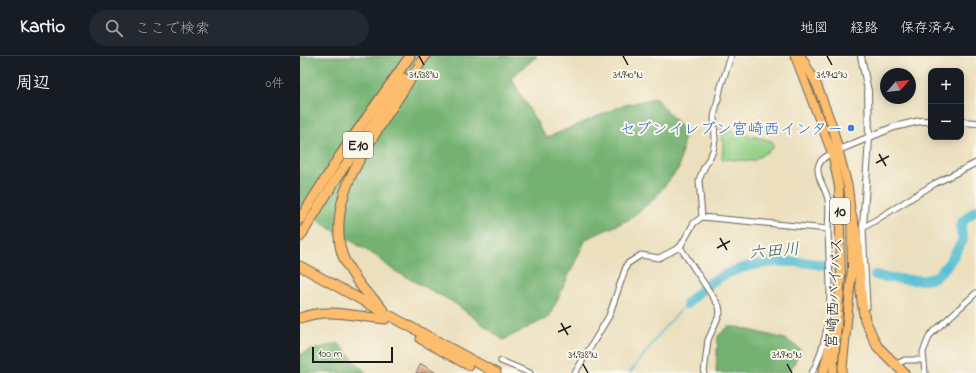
<!DOCTYPE html>
<html lang="ja">
<meta charset="utf-8">
<style>
body{margin:0;font-family:"Indie Flower","Klee One",sans-serif;background:#242831;color:#f1f3f6}
.controls{position:absolute;right:12px;top:12px;display:grid;overflow:hidden;border-radius:8px;box-shadow:0 2px 10px #0003}
.controls button{width:36px;height:36px;display:grid;place-items:center;padding:0;border:0;border-bottom:1px solid #363941;background:#171b24;color:#f1f3f6;font:20px sans-serif}
.compass{position:absolute;left:580px;top:12px;width:36px;height:36px;border-radius:50%;background:#171b24;box-shadow:0 2px 10px #0003;rotate:62deg}
.scale{position:absolute;left:12px;bottom:10px;width:81px;box-sizing:border-box;padding-left:4px;border:2px solid #1c1c1c;border-top:0;font-size:11px;line-height:14px;white-space:nowrap;color:#1c1c1c;-webkit-text-stroke:3px #fbf7ec;paint-order:stroke}
.list{margin:0;padding:0;list-style:none}
h2{display:flex;justify-content:space-between;align-items:center;height:52px;margin:0;padding:0 16px;font-size:17px}
h2 small{font-size:13px;font-weight:400;color:#9ea1a6}
.icon{flex:none;width:22px;height:22px;fill:none;stroke:currentColor;stroke-width:2;stroke-linecap:round;stroke-linejoin:round}
.map{position:relative;flex:none;width:676px;height:317px;overflow:hidden}
header{display:flex;align-items:center;gap:24px;box-sizing:border-box;height:56px;padding:0 20px;background:#171b24;border-bottom:1px solid #363941}
header strong{font-size:19px}
nav{display:flex;gap:22px;margin-inline-start:auto;font-size:14px}
.search{width:280px;height:36px;background:#242831;display:flex;align-items:center;gap:10px;box-sizing:border-box;padding:0 14px;border-radius:22px;color:#9ea1a6;font-size:15px}
main{display:flex}
aside{flex:1;background:#171b24}
.map>svg:first-child{display:block}
</style>
<header>
<strong>Kartio</strong>
<div class="search"><svg class="icon" aria-label="search" viewBox="0 0 24 24"><circle cx="10" cy="10" r="6"/><path d="M15 15l6 6"/></svg>ここで検索</div>
<nav><a>地図</a><a>経路</a><a>保存済み</a></nav>
</header>
<main>
<aside>
<h2>周辺<small>0件</small></h2>
<ul class="list">
</ul>
</aside>
<div class="map">
<svg width="676" height="317" viewBox="0 0 676 317">
<rect width="100%" height="100%" fill="#fbf7ec"/>
<filter id="ink" filterUnits="userSpaceOnUse"><feTurbulence type="fractalNoise" baseFrequency=".025" numOctaves="2"/><feDisplacementMap in="SourceGraphic" scale="8" xChannelSelector="R" yChannelSelector="G"/><feConvolveMatrix kernelMatrix="1 2 1 2 8 2 1 2 1" color-interpolation-filters="sRGB"/></filter>
<filter id="wash" filterUnits="userSpaceOnUse"><feTurbulence type="fractalNoise" baseFrequency=".012" numOctaves="4" result="noise"/><feDisplacementMap in="SourceGraphic" scale="16" xChannelSelector="R" yChannelSelector="G"/><feGaussianBlur stdDeviation="0.9" result="paint"/><feColorMatrix in="noise" values="0 0 0 0 0 0 0 0 0 0 0 0 0 0 0 0 0 1.4 0 .05"/><feComposite in="paint" operator="in"/></filter>
<g filter="url(#wash)">
<rect width="100%" height="100%" fill="#ebdfbd"/>
<!-- green -->
<path fill="#92d085" stroke="#577650" d="M422 70 435 76 472 85 474 91 453 105 422 103 423 86 421 72Z"/>
<!-- forest -->
<g fill="#75b272" stroke="#486747">
<path d="M0 0H141L145 2 147 0H237L211 22 246 82 322 50 355 42 385 75 379 112 354 143 328 164 286 183 249 261 203 284 153 246 93 214 76 200 0 154Z"/>
<path d="M428 271H438L485 283 500 293 494 308 487 317H416L418 280Z"/>
<path d="M38 287 66 317H0V299L8 295Z"/>
</g>
<g fill="none" stroke-linecap="round" stroke-linejoin="round">
<!-- stream -->
<path stroke="#55bed2" stroke-width="1.5" d="M330 317 364 272 387 248"/>
<!-- river -->
<g stroke="#55bed2" stroke-width="10">
<path d="M575 219C587 222 623 227 633 222 645 216 657 195 663 184L660 170 663 165 676 154"/>
<path d="M387 248C390 243 396 239 400 235 434 205 484 201 527 210"/>
</g>
</g>
<g id="blocks">
<!-- building -->
<path fill="#dc9871" d="M121 308 136 317H116Z"/>
</g>
</g>
<g filter="url(#ink)">
<use href="#blocks" fill-opacity="0" stroke="#646054" stroke-width="1"/>
<g fill="none" stroke-linecap="round" stroke-linejoin="round">
<defs>
<g id="minor">
<path d="M402 161 399 124 403 114 413 95 415 84 414 61 421 30 431 0"/>
<path d="M380 191 419 250 420 257 408 284 404 317"/>
<path d="M567 251 563 172 634 128 676 107"/>
<path d="M201 305 230 317"/>
<path d="M599 307 605 304H623"/>
<path d="M275 317 309 260 327 208 341 199 359 202 380 191 394 167 402 161 528 173"/>
<path d="M512 317C517 308 520 299 523 289 534 250 529 213 528 174 528 165 530 153 528 144 526 132 517 124 518 112 519 104 525 101 532 97"/>
<path d="M625 317 623 296 630 279 676 237"/>
</g>
<g id="tertiary">
<path d="M561 0 568 35 569 82 563 172"/>
<path d="M661 66 676 67"/>
<path d="M536 95 594 71 620 65H631"/>
</g>
<g id="trunk">
<path d="M495 0 532 97 539 131 541 220 533 317"/>
<path d="M501 0 517 29 532 69 548 131 551 158 552 213 542 317"/>
</g>
<g id="motorway">
<path d="M551 158 556 177 562 246 565 264 577 290 604 317"/>
<path d="M0 163 41 98 110 0"/>
<path d="M0 181 38 120 104 22"/>
<path d="M0 210 85 257 196 317"/>
<path d="M85 257C79 248 75 244 67 237 58 228 51 216 45 205 41 197 39 187 39 178 36 133 64 96 87 59 100 40 112 20 125 0"/>
<path d="M0 262C28 251 57 261 85 263"/>
<path d="M121 283 168 309"/>
<path d="M523 317C530 296 532 273 538 252"/>
</g>
</defs>
<!-- minor casing -->
<use href="#minor" stroke="#646054" stroke-width="7"/>
<!-- tertiary casing -->
<use href="#tertiary" stroke="#646054" stroke-width="8"/>
<!-- trunk casing -->
<use href="#trunk" stroke="#646054" stroke-width="10"/>
<!-- motorway casing -->
<use href="#motorway" stroke="#646054" stroke-width="11"/>
<!-- minor -->
<use href="#minor" stroke="#fff" stroke-width="5"/>
<!-- tertiary -->
<use href="#tertiary" stroke="#fff" stroke-width="6"/>
<!-- trunk -->
<use href="#trunk" stroke="#fcbd6e" stroke-width="8"/>
<!-- motorway -->
<use href="#motorway" stroke="#fcbd6e" stroke-width="9"/>
</g>
</g>
<!-- ticks -->
<path fill="none" stroke="#1c1c1c" stroke-width="1.5" d="M119 0 124 9M323 0 328 9M527 0 532 9M579 98 586 110M576 107 589 100M420 182 427 194M417 192 430 185M261 267 268 279M258 276 271 270M283 308 288 317M487 308 492 317"/>
<!-- markers -->
<circle fill="#3f7fe0" stroke="#fbf7ec" stroke-width="1.5" cx="551" cy="72" r="4"/>
<g text-anchor="middle" stroke-width="4" stroke-linejoin="round" paint-order="stroke">
<!-- shield labels -->
<g fill="#fbf7ec" stroke="#5f5e5a" stroke-width="1">
<rect x="43" y="76" width="30" height="26" rx="3"/>
<rect x="530" y="142" width="20" height="26" rx="3"/>
</g>
<g font-size="15" font-weight="bold" fill="#1c1c1c">
<text x="58" y="94">E10</text>
<text x="540" y="160">10</text>
</g>
<!-- shop labels -->
<g font-size="16" fill="#366cbe" stroke="#fbf7ec" text-anchor="end">
<text x="543" y="78">セブンイレブン宮崎西インター</text>
</g>
<!-- street labels -->
<g font-size="16" fill="#1c1c1c" stroke="#fbf7ec">
<text transform="translate(533 237) rotate(-87)" y="6">宮崎西バイパス</text>
</g>
<!-- water labels -->
<g font-size="17" font-style="italic" fill="#335d65" stroke="#fbf7ec">
<text transform="translate(474 194) rotate(-5)" y="6">六田川</text>
</g>
</g>
<g font-size="10" text-anchor="middle" fill="#1c1c1c" stroke="#fbf7ec" stroke-width="4" stroke-linejoin="round" paint-order="stroke">
<text x="124" y="22">31.938°N</text>
<text x="328" y="22">31.940°N</text>
<text x="532" y="22">31.942°N</text>
<text x="283" y="302">31.938°N</text>
<text x="487" y="302">31.940°N</text>
</g>
</svg>
<div class="controls">
<button>+</button>
<button>−</button>
</div>
<svg class="compass" viewBox="-18 -18 36 36"><path d="M0-13l5 13h-10z" fill="#e53935"/><path d="M0 13l5-13h-10z" fill="#9ea1a6"/></svg>
<div class="scale">100 m</div>
</div>
</main>
